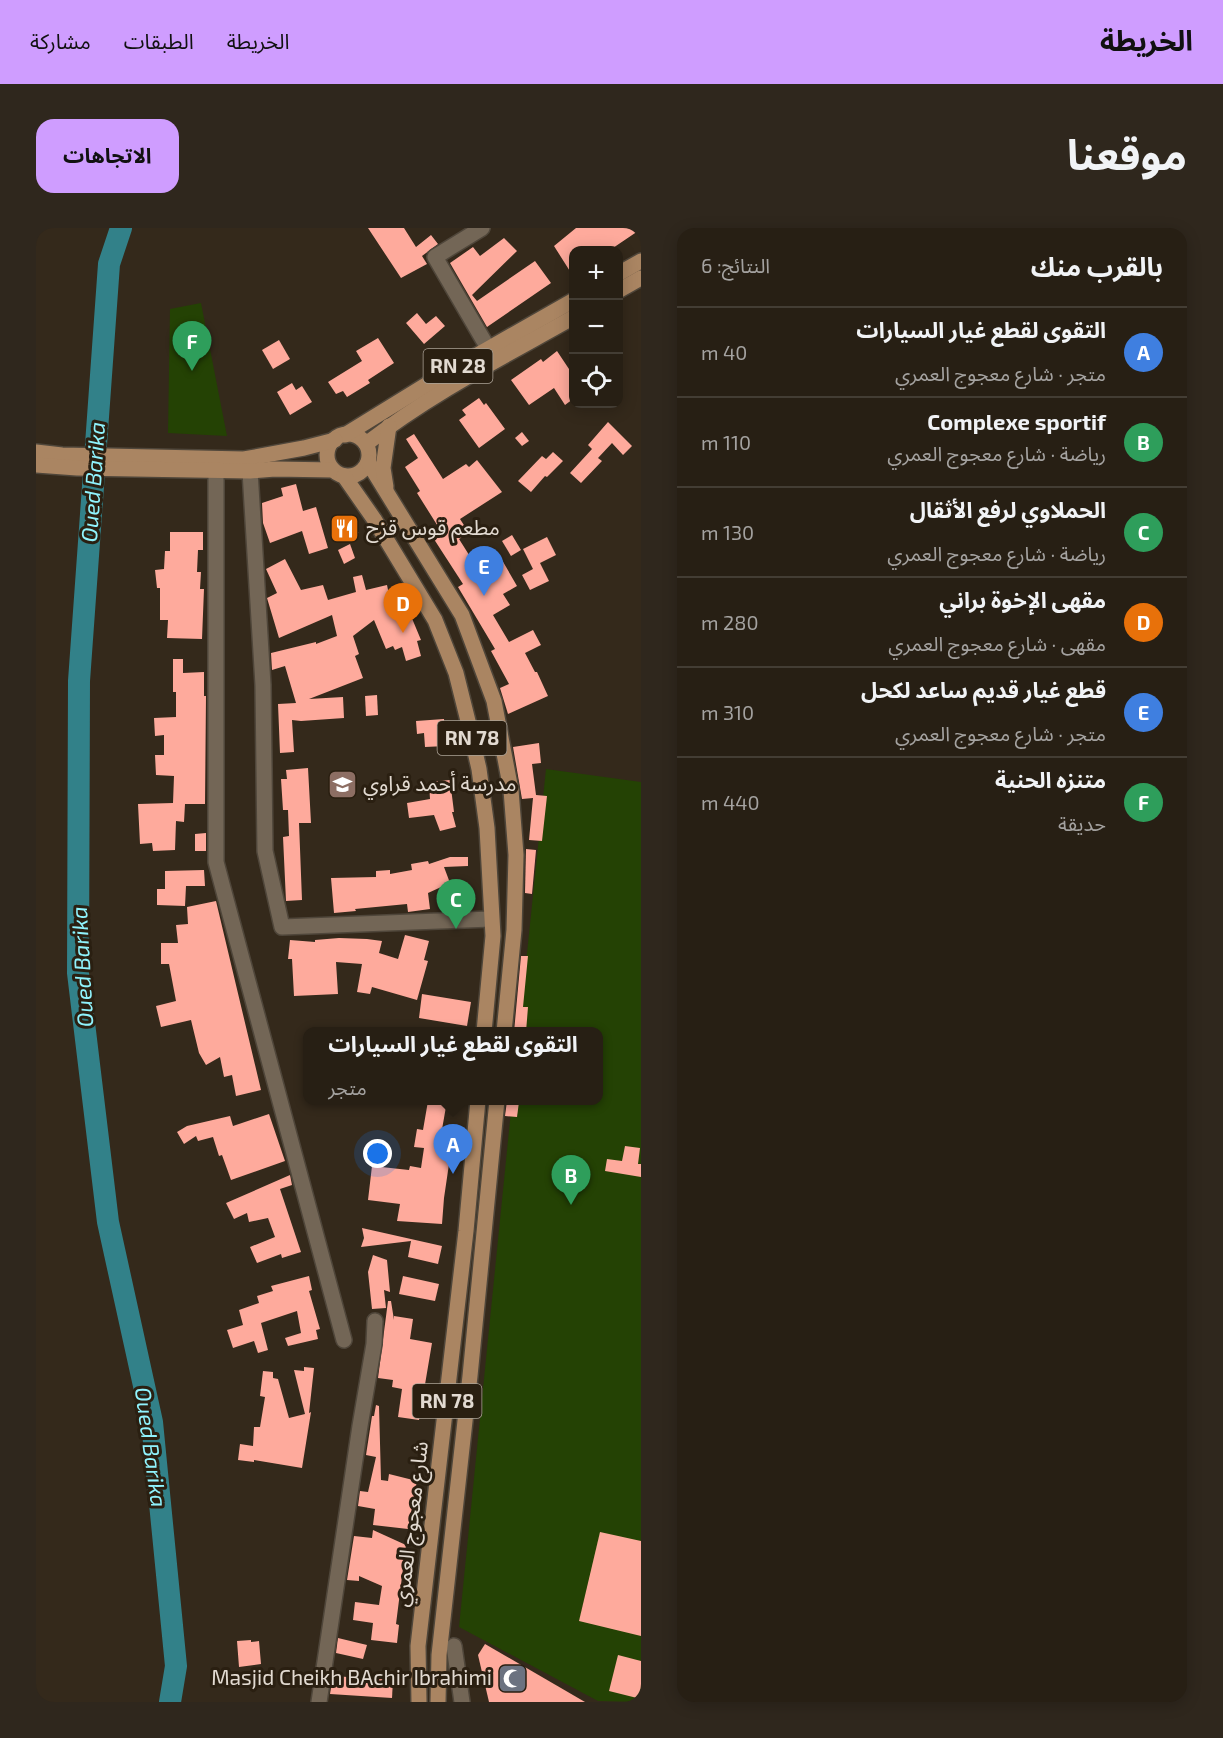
<!DOCTYPE html>
<html lang="ar">
<meta charset="utf-8">
<style>
body{margin:0;font-family:"Exo 2","Noto Sans Arabic",sans-serif;background:#2f271d;color:#f1f3f6;direction:rtl}
.controls{position:absolute;right:18px;top:18px;display:grid;overflow:hidden;border-radius:12px;box-shadow:0 3px 15px #0003}
.controls button{width:54px;height:54px;display:grid;place-items:center;padding:0;border:0;border-bottom:2px solid #433d34;background:#271f14;color:#f1f3f6;font:30px sans-serif}
.you{position:absolute;left:342px;top:926px;width:21px;height:21px;margin:-15px;border:4px solid #fff;border-radius:50%;background:#1a73e8;box-shadow:0 0 0 9px #1a73e833}
.badge{display:grid;place-items:center;width:39px;height:39px;border-radius:50%;background:#cf9dff;color:#fff;font-size:20px;font-weight:700}
.pin{position:absolute;translate:-50% -50px;filter:drop-shadow(0 2px 3px #0008)}
.pin::after{content:'';position:absolute;top:32px;width:21px;height:18px;background:inherit;clip-path:polygon(0 0,100% 0,50% 100%)}
.popup{position:absolute;left:267px;top:799px;width:300px;height:78px;box-sizing:border-box;display:grid;place-content:center;border-radius:12px;background:#271f14;filter:drop-shadow(0 2px 4px #0005);font-size:20px;white-space:nowrap;color:#a4a2a0}
.popup b{font-size:22px;color:#f1f3f6}
.popup::after{content:'';position:absolute;left:50%;top:100%;margin-left:-12px;border:12px solid transparent;border-top-color:#271f14}
.list{margin:0;padding:0;list-style:none}
h2{display:flex;justify-content:space-between;align-items:center;height:78px;margin:0;padding:0 24px;font-size:26px}
h2 small{font-size:20px;font-weight:400;color:#a4a2a0}
.list li{display:grid;grid-template-columns:39px 1fr auto;gap:18px;align-items:center;box-sizing:border-box;height:90px;padding:0 24px;border-top:2px solid #433d34}
.list b{display:block;font-size:22px;white-space:nowrap}
.list p{margin:0;font-size:20px;white-space:nowrap;color:#a4a2a0}
.list em{font-size:20px;font-style:normal;color:#a4a2a0}
.icon{flex:none;width:33px;height:33px;fill:none;stroke:currentColor;stroke-width:2;stroke-linecap:round;stroke-linejoin:round}
.map{position:relative;flex:none;width:605px;height:1474px;overflow:hidden;direction:ltr;border-radius:18px}
header{display:flex;align-items:center;gap:36px;box-sizing:border-box;height:84px;padding:0 30px;background:#cf9dff;color:#111}
header strong{font-size:28px}
nav{display:flex;gap:33px;margin-inline-start:auto;font-size:21px}
.intro{display:flex;align-items:center;justify-content:space-between;box-sizing:border-box;height:144px;padding:0 36px}
h1{margin:0;font-size:42px}
.button{padding:15px 27px;border-radius:18px;background:#cf9dff;color:#111;font-size:21px;font-weight:700}
main{display:flex;gap:36px;padding:0 36px}
aside{flex:1;background:#271f14;border-radius:18px;box-shadow:0 3px 15px #0003}
.map>svg:first-child{display:block}
</style>
<header>
<strong>الخريطة</strong>
<nav><a>الخريطة</a><a>الطبقات</a><a>مشاركة</a></nav>
</header>
<div class="intro"><h1>موقعنا</h1><a class="button">الاتجاهات</a></div>
<main>
<aside>
<h2>بالقرب منك<small>النتائج: 6</small></h2>
<ul class="list">
<li><span class="badge" style="background:#3f7fe0">A</span><div><b>التقوى لقطع غيار السيارات</b><p>متجر · شارع معجوج العمري</p></div><em>40 m</em></li>
<li><span class="badge" style="background:#2e9e5b">B</span><div><b>Complexe sportif</b><p>رياضة · شارع معجوج العمري</p></div><em>110 m</em></li>
<li><span class="badge" style="background:#2e9e5b">C</span><div><b>الحملاوي لرفع الأثقال</b><p>رياضة · شارع معجوج العمري</p></div><em>130 m</em></li>
<li><span class="badge" style="background:#e8710a">D</span><div><b>مقهى الإخوة براني</b><p>مقهى · شارع معجوج العمري</p></div><em>280 m</em></li>
<li><span class="badge" style="background:#3f7fe0">E</span><div><b>قطع غيار قديم ساعد لكحل</b><p>متجر · شارع معجوج العمري</p></div><em>310 m</em></li>
<li><span class="badge" style="background:#2e9e5b">F</span><div><b>متنزه الحنية</b><p>حديقة</p></div><em>440 m</em></li>
</ul>
</aside>
<div class="map">
<svg width="605" height="1474" viewBox="0 0 605 1474">
<rect width="100%" height="100%" fill="#34291b"/>
<!-- green -->
<g fill="#244204">
<path d="M165 75 191 208 132 205 134 81Z"/>
<path d="M510 541 605 554V1474L562 1473 423 1399 476 873 562 872V804L483 803Z"/>
</g>
<g fill="none" stroke-linecap="round" stroke-linejoin="round">
<!-- river -->
<path stroke="#328189" stroke-width="22" d="M85 0 73 36 43 453 42 745 72 994 116 1194 140 1438 134 1474"/>
</g>
<!-- building -->
<g fill="#feaa9c">
<path d="M332 0H368L380 19 395 7 402 16 386 28 391 36 365 50Z"/>
<path d="M540 0H605V1L574 22H537V48L518 18Z"/>
<path d="M468 10 481 23 436 67 441 73 499 33 515 55 451 99 414 35 437 19 444 28Z"/>
<path d="M381 85 390 96 400 88 409 98 388 116 370 95Z"/>
<path d="M342 110 358 135 332 152 334 155 311 169 307 163 300 166 292 154 326 133 320 123Z"/>
<path d="M243 112 254 131 237 141 226 122Z"/>
<path d="M521 123 537 147V171L529 177 518 160 493 177 475 152 505 131 507 134Z"/>
<path d="M256 155 260 162 266 158 276 174 254 187 241 164Z"/>
<path d="M443 170 448 177 450 175 469 201 443 220 423 192 430 187 426 182Z"/>
<path d="M572 194 596 218 587 227 576 215 562 230 566 233 545 255 534 245 556 221 552 217Z"/>
<path d="M486 204 493 213 486 218 479 210Z"/>
<path d="M378 206 407 251 430 236 433 239 441 232 466 264 424 291 433 305 423 311 435 330 448 322 458 337 466 332 481 358 467 366 474 377 457 387 473 414 497 402 505 417 489 425 499 444H501L512 468 472 486 464 460 473 456 455 423 459 421 422 359 427 356 394 305 403 300 381 265 384 263 369 239 382 230 370 211Z"/>
<path d="M517 224 527 233 511 249 509 248 495 264 482 253 506 228 510 231Z"/>
<path d="M260 256 267 283 280 279 292 320 273 326 266 303 234 315 227 295 226 275 247 268 245 260Z"/>
<path d="M309 293 323 305 307 307 296 296Z"/>
<path d="M134 304H167V322H162L161 344H165L164 361H168L166 411 131 410 132 392H124V360H121L119 342 128 341 129 323H134Z"/>
<path d="M476 307 485 322 475 328 466 313Z"/>
<path d="M511 309 520 327 504 335 513 353 494 362 486 347 497 341 487 321Z"/>
<path d="M314 316 319 330 308 336 302 322Z"/>
<path d="M249 331 265 362 287 357 292 372 320 364 317 349 326 347 330 362 351 357 355 376 364 374 368 391 375 388 385 412 381 413 385 428 370 433 366 419 359 422 357 418 350 421 338 392 317 408 323 426 319 428 327 450 273 471 307 469 308 490 265 493 256 492 258 524 244 525 242 476 260 475 249 438 236 442 235 425 280 414V416L301 408 296 387 243 410 231 370 241 365 230 341Z"/>
<path d="M137 431H147V445L168 444V468H170L169 576H149L148 594 140 593 139 622 117 623 116 615 104 616 102 576 137 575 138 548 120 547 119 527H128V507L119 508 118 490 140 489V464H137Z"/>
<path d="M341 467 342 487 330 488 329 468Z"/>
<path d="M408 491 410 518 389 519 388 505 381 506 380 493Z"/>
<path d="M503 515 505 535 496 536 500 567 511 568 506 613 493 612 497 570 486 571 477 519Z"/>
<path d="M272 540 275 595H263L266 672 250 673 247 609 253 608 252 582H247L245 551H251L250 542Z"/>
<path d="M414 552 418 584H416L420 599 404 603 398 587 373 590 371 575 394 571 393 554Z"/>
<path d="M170 605V623H159V606Z"/>
<path d="M490 621 500 622 496 666 489 665Z"/>
<path d="M414 629H432V638L408 639 414 655 392 665 394 681 372 684 371 676 319 681 320 683 298 685 295 650 340 649V643L354 642V646L376 642 375 636 392 633 393 636Z"/>
<path d="M168 642 169 658H150L149 678 121 677V661H129V643Z"/>
<path d="M180 673 225 862 200 868 196 847 188 849 184 829 170 837 163 825 155 792 125 799 120 778 140 773 133 736H125V715H142L140 697 152 696 151 679Z"/>
<path d="M369 707 393 713 388 732 392 733 381 772 336 759 334 766 321 764 326 736 300 734 302 766 258 768 256 731H252L254 712 279 714V712L303 710 331 711 346 713 343 725 362 731Z"/>
<path d="M485 728H492L487 779H492L490 804H478Z"/>
<path d="M386 766 435 774 431 798 383 790Z"/>
<path d="M392 873H411L405 907 417 909 408 970 406 996 361 993 364 976 332 972 336 938 373 942 374 938 385 940 388 920 378 919 381 901 387 902Z"/>
<path d="M471 873 483 874 481 889 469 888Z"/>
<path d="M233 886 249 933 195 952 186 927 183 928 177 909 162 913 160 908 148 916 141 904 151 898 194 888 197 898Z"/>
<path d="M589 918 604 920 602 936H605V949L569 943 571 931 586 933Z"/>
<path d="M254 947 256 957 244 961 265 1024 246 1030 245 1026 221 1035 214 1019 239 1009 232 990 213 994 211 985 198 991 190 975Z"/>
<path d="M326 1000 406 1018 402 1036 372 1029 375 1013 325 1019 328 1010Z"/>
<path d="M337 1027 351 1032 354 1064 348 1062 350 1080 336 1081 332 1044Z"/>
<path d="M273 1048 276 1062 273 1063 284 1101 280 1102 282 1111 252 1118 249 1110 265 1105 261 1083 225 1095 232 1122 222 1125 218 1113 197 1120 191 1102 207 1097 203 1082 223 1075 221 1068 237 1063 235 1058Z"/>
<path d="M367 1048 403 1056 399 1073 363 1066Z"/>
<path d="M352 1073H355L358 1092V1088L377 1091 374 1111 396 1115 383 1192 362 1189 366 1161 356 1159 357 1152 342 1150Z"/>
<path d="M268 1139 278 1140 273 1185 275 1184 266 1240 218 1232V1234L202 1232 204 1216 217 1218 218 1199H224L229 1169 224 1168 227 1143 237 1144V1150L242 1151 253 1190 269 1186 258 1142 268 1143Z"/>
<path d="M340 1177 343 1178 345 1252 352 1253 353 1246 381 1253 372 1301 337 1297 339 1281 322 1278 324 1263 332 1264 340 1229 330 1227 336 1188H338Z"/>
<path d="M337 1302 370 1317 360 1396 363 1397 361 1415 335 1412 337 1395 317 1392 319 1374 343 1377 346 1358 323 1348V1353L311 1352 318 1308 336 1310Z"/>
<path d="M564 1304 605 1313V1408L543 1393Z"/>
<path d="M302 1410 331 1417 327 1431 300 1425Z"/>
<path d="M215 1412V1414L223 1413 225 1436 203 1439 201 1413Z"/>
<path d="M449 1416 549 1474H453L442 1427Z"/>
<path d="M582 1427 605 1433V1471L573 1463Z"/>
<path d="M297 1448 357 1452 356 1470 294 1466Z"/>
</g>
<g fill="none" stroke-linecap="round" stroke-linejoin="round">
<defs>
<g id="minor">
<path d="M446 0 399 29 452 120"/>
<path d="M180 242V634L308 1112"/>
<path d="M214 243 227 457 229 623 246 699 455 691"/>
<path d="M418 1418 426 1474"/>
<path d="M283 1474 324 1198 338 1116 339 1093"/>
</g>
<g id="major">
<path d="M582 46 605 33"/>
<path d="M582 63 605 50"/>
<circle cx="312" cy="227" r="21"/>
<path d="M309 207 408 146 538 72"/>
<path d="M330 216C394 166 467 129 538 89"/>
<path d="M0 224 26 227 208 231 268 220 299 212"/>
<path d="M332 234 426 387 458 473 475 562 480 627 478 702 468 804"/>
<path d="M0 237 41 240 214 243 239 241 297 242"/>
<path d="M308 248 338 291 399 392 420 445 432 493 443 541 451 600 457 708 448 804"/>
<path d="M350 259 347 240 353 198"/>
<path d="M383 1474 382 1418 430 1003 442 872"/>
<path d="M402 1474 403 1427 434 1148 461 872"/>
</g>
</defs>
<!-- minor casing -->
<use href="#minor" stroke="#4f463a" stroke-width="18"/>
<!-- major casing -->
<use href="#major" stroke="#4f463a" stroke-width="18"/>
<!-- minor -->
<use href="#minor" stroke="#736656" stroke-width="15"/>
<!-- major -->
<use href="#major" stroke="#aa8562" stroke-width="15"/>
</g>
<!-- icons -->
<defs>
<symbol id="restaurant-square" viewBox="-11 -11 22 22"><rect x="-9" y="-9" width="18" height="18" rx="4" fill="#e8710a" stroke="#2a1f11"/><path d="M-5-6h1v4h1v-4h1v4h1v-4h1v5L-1.5 .5V6h-2V.5L-5-1ZM5-6V6H3V1.5H1.5Q1.5-4 5-6Z" fill="#fff"/></symbol>
<symbol id="school-square" viewBox="-11 -11 22 22"><rect x="-9" y="-9" width="18" height="18" rx="4" fill="#8d6e63" stroke="#2a1f11"/><path d="M0-5L7-2L0 1L-7-2ZM-4 1L0 2.5L4 1V4Q0 6-4 4Z" fill="#fff"/></symbol>
<symbol id="mosque-square" viewBox="-11 -11 22 22"><rect x="-9" y="-9" width="18" height="18" rx="4" fill="#6b7280" stroke="#2a1f11"/><path d="M3.5-4.9A6 6 0 1 0 3.5 4.9A5 5 0 1 1 3.5-4.9Z" fill="#fff"/></symbol>
</defs>
<g fill-rule="evenodd">
<use href="#restaurant-square" x="292" y="284" width="33" height="33"/>
<use href="#school-square" x="290" y="540" width="33" height="33"/>
<use href="#mosque-square" x="460" y="1434" width="33" height="33"/>
</g>
<g text-anchor="middle" stroke-width="6" stroke-linejoin="round" paint-order="stroke">
<!-- shield labels -->
<g fill="#2a1f11" stroke="#aba297" stroke-width="1.5">
<rect x="387.5" y="121" width="69" height="34" rx="4.5"/>
<rect x="401.5" y="493" width="69" height="34" rx="4.5"/>
<rect x="376.5" y="1156" width="69" height="34" rx="4.5"/>
</g>
<g font-size="20" font-weight="bold" fill="#e2dad1">
<text x="422" y="145">RN 28</text>
<text x="436" y="517">RN 78</text>
<text x="411" y="1180">RN 78</text>
</g>
<!-- poi labels -->
<g font-size="21" fill="#e2dad1" stroke="#2a1f11" text-anchor="start">
<text x="330" y="307">مطعم قوس قزح</text>
<text x="327" y="563">مدرسة أحمد قراوي</text>
<text x="456" y="1457" text-anchor="end">Masjid Cheikh BAchir Ibrahimi</text>
</g>
<!-- street labels -->
<g font-size="21" fill="#e2dad1" stroke="#2a1f11">
<text transform="translate(375 1296) rotate(-83)" y="7">شارع معجوج العمري</text>
</g>
<!-- water labels -->
<g font-size="22" font-style="italic" fill="#90f3fd" stroke="#2a1f11">
<text transform="translate(57 254) rotate(-86)" y="8">Oued Barika</text>
<text transform="translate(46 739) rotate(-93)" y="8">Oued Barika</text>
<text transform="translate(115 1219) rotate(82)" y="8">Oued Barika</text>
</g>
</g>
</svg>
<div class="controls">
<button>+</button>
<button>−</button>
<button><svg class="icon" aria-label="locate" viewBox="0 0 24 24"><circle cx="12" cy="12" r="6"/><path d="M12 2v4M12 18v4M2 12h4M18 12h4"/></svg></button>
</div>
<div class="you"></div>
<div class="pin badge" style="left:417px;top:946px;background:#3f7fe0">A</div>
<div class="popup"><b>التقوى لقطع غيار السيارات</b>متجر</div>
<div class="pin badge" style="left:535px;top:977px;background:#2e9e5b">B</div>
<div class="pin badge" style="left:420px;top:701px;background:#2e9e5b">C</div>
<div class="pin badge" style="left:367px;top:405px;background:#e8710a">D</div>
<div class="pin badge" style="left:448px;top:368px;background:#3f7fe0">E</div>
<div class="pin badge" style="left:156px;top:143px;background:#2e9e5b">F</div>
</div>
</main>
